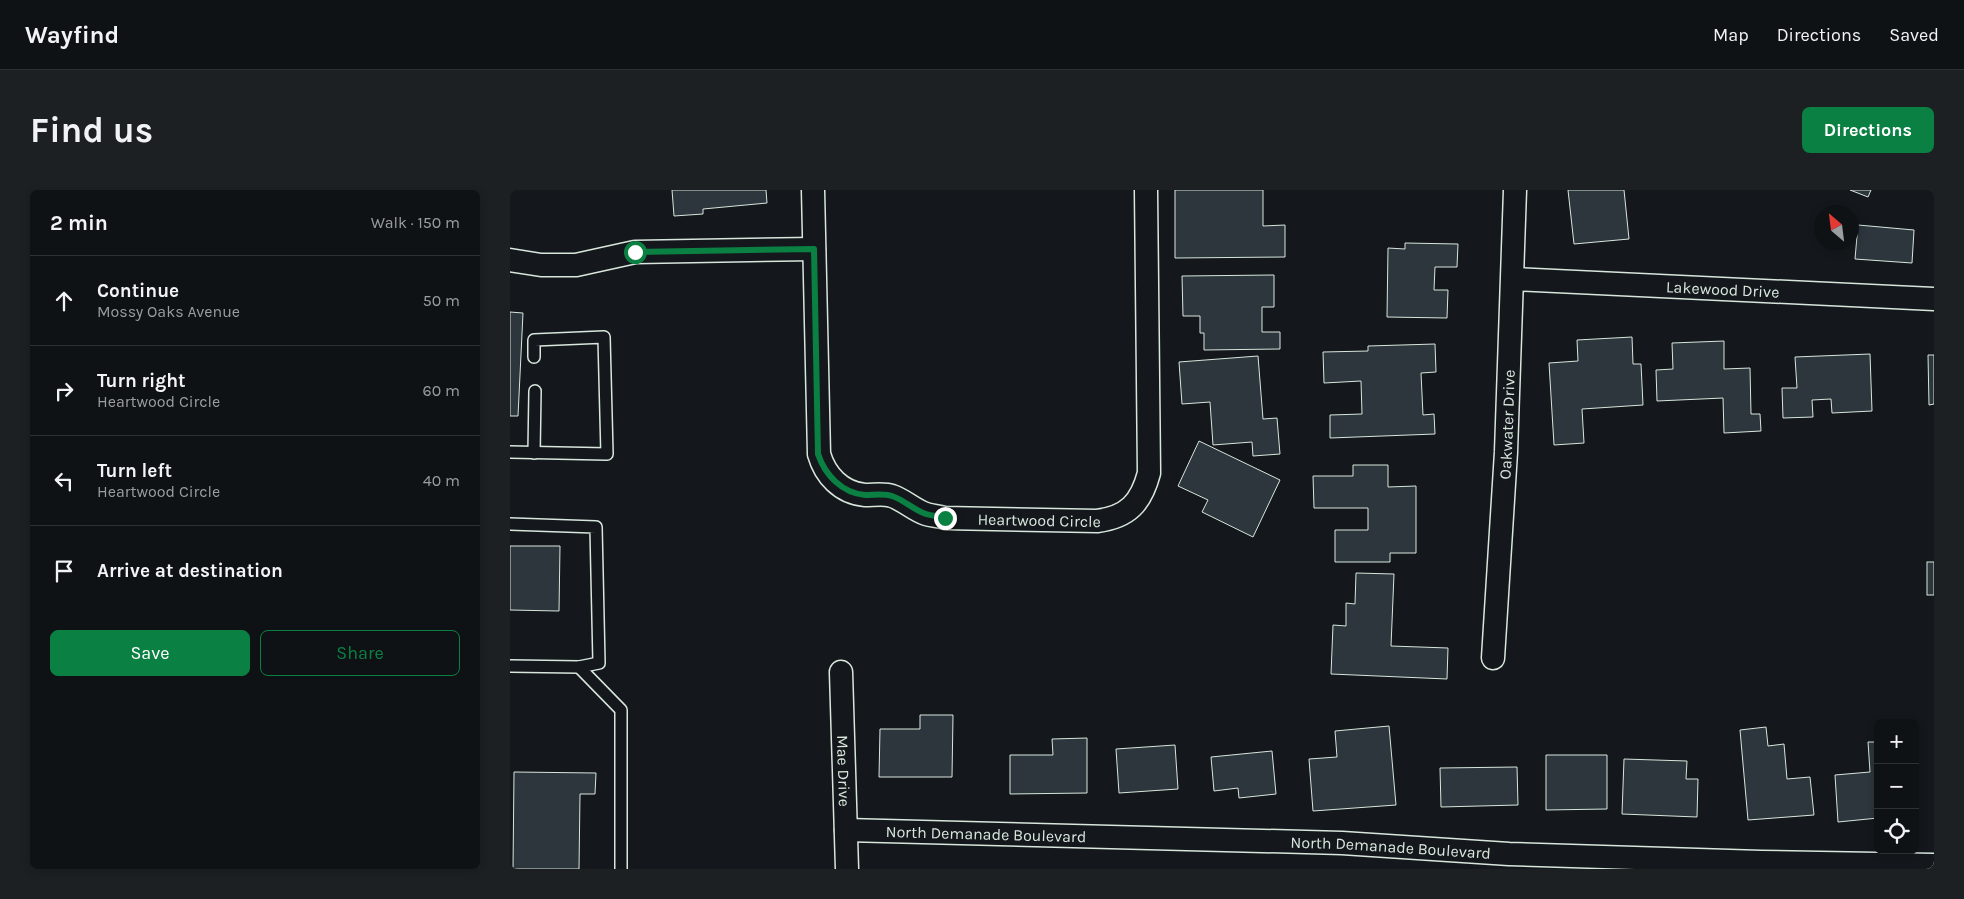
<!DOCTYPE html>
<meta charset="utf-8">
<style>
body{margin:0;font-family:Karla,sans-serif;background:#1d2022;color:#f1f3f6}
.controls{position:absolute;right:15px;bottom:15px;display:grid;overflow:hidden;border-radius:8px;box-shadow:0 2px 8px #0003}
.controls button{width:45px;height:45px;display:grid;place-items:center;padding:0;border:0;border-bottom:1px solid #2f3234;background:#0f1215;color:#f1f3f6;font:25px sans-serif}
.compass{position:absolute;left:1304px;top:15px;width:45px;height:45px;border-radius:50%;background:#0f1215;box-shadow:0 2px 8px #0003;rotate:332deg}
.stop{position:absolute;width:15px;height:15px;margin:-11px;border:4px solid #0b8043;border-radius:50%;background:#fff}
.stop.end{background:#0b8043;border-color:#fff;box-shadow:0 1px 5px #0008}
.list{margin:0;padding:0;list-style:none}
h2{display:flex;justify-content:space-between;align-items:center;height:65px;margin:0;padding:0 20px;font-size:21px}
h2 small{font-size:16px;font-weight:400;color:#9b9ea0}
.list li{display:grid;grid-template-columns:32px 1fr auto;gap:15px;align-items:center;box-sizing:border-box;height:90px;padding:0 20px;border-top:1px solid #2f3234}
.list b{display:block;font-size:19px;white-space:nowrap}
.list p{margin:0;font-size:16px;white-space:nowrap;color:#9b9ea0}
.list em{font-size:16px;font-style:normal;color:#9b9ea0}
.actions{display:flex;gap:10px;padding:15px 20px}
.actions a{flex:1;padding:11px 0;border:1px solid #0b8043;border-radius:8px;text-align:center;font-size:18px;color:#0b8043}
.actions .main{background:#0b8043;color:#fff}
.icon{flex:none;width:28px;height:28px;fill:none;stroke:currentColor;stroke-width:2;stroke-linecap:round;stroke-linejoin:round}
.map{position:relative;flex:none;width:1424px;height:679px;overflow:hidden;border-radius:8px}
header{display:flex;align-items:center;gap:30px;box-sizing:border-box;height:70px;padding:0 25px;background:#0f1215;border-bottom:1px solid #2f3234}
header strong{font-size:24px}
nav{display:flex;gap:28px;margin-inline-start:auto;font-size:18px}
.intro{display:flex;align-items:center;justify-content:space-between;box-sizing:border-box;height:120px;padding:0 30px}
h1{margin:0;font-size:35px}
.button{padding:12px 22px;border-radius:8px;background:#0b8043;color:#fff;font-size:18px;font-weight:700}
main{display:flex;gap:30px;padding:0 30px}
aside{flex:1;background:#0f1215;border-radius:8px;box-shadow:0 2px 8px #0003}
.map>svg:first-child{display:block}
</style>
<header>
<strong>Wayfind</strong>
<nav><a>Map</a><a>Directions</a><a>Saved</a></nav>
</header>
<div class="intro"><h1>Find us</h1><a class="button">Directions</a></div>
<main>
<aside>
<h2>2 min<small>Walk · 150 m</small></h2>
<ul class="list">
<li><svg class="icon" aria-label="ahead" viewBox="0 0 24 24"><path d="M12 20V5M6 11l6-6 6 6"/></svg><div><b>Continue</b><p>Mossy Oaks Avenue</p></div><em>50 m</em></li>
<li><svg class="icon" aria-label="right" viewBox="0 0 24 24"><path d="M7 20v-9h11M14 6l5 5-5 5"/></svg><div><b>Turn right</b><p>Heartwood Circle</p></div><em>60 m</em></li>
<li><svg class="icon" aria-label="left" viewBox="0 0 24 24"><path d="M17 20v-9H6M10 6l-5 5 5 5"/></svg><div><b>Turn left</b><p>Heartwood Circle</p></div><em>40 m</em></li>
<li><svg class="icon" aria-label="arrive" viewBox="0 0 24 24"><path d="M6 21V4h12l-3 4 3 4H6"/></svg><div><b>Arrive at destination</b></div></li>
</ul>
<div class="actions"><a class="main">Save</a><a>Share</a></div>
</aside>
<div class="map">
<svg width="1424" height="679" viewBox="0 0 1424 679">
<rect width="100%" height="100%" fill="#14181c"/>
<!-- building -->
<g fill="#2c363c" stroke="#d8e6dc">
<path d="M162 0H256L257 13 193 19V24L164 26Z"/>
<path d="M665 0H753V36L775 35V67L665 68Z"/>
<path d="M1058 0H1114L1119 49 1064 54Z"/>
<path d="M1340 0H1361L1358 7Z"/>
<path d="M1348 35 1404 40 1402 73 1345 69Z"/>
<path d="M895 53 948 54 947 77H925L924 100H938L937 128 877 127 878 58 895 59Z"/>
<path d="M764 85V117H752V142H770V159L694 160V143H690V126H673L672 86Z"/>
<path d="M0 122 13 123 8 226H0Z"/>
<path d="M1122 147 1123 174H1131L1133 215 1072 219 1074 253 1044 255 1039 173 1068 171 1067 150Z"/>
<path d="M1214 151V179L1240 178 1241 224H1250L1251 241 1214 243 1213 208 1147 211 1146 180 1163 179 1162 153Z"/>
<path d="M925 154 926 182 911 183 913 225 924 224 925 244 820 248V225L852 224 851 191 814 193 813 162 858 161V156Z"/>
<path d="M1360 164 1362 221 1322 223 1321 209 1302 210 1303 227 1273 228 1272 198H1287L1285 167Z"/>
<path d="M1418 165H1424V214L1419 215Z"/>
<path d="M748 166 753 229 767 228 770 264 743 266 742 252 703 255 700 212 672 214 669 172Z"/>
<path d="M689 251 770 290 743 347 692 322 698 310 668 296Z"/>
<path d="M843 275H878V297L906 296V363H880V372H825V340H858V318H804L803 286H843Z"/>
<path d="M0 356H50L49 421 0 420Z"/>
<rect x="1417" y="372" width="7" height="33"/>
<path d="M846 383 884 384 881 456 938 458 937 489 821 484 823 435 836 436V413L845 414Z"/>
<path d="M410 525H443L442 587H369L370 539H410Z"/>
<path d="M879 536 886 615 803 621 799 569 827 567 825 541Z"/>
<path d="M1256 537 1258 556 1274 554 1277 589 1300 587 1304 625 1238 630 1230 540Z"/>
<path d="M577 548V603L500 604V565H543L542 549Z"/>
<path d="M1358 552H1368V628L1328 632 1325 585 1360 582Z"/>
<path d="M665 555 668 599 609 603 606 559Z"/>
<path d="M762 561 766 604 729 608 728 598 704 601 701 567Z"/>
<path d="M1036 565H1097V619L1036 620Z"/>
<path d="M1114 569 1177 571 1176 589H1188L1187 627 1112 624Z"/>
<path d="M1007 577 1008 615 931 617 930 578Z"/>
<path d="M4 582 86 583 85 604H70L69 679H3Z"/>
</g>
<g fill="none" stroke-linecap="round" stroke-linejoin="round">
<defs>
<g id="lane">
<path d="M0 262 97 264 94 147 24 150V167"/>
<path d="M24 263 25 201"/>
<path d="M0 334 86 337 89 473 69 477 111 520V679"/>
<path d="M0 476 69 477"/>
</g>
<g id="street">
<path id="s1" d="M303 0 309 264C315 285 331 303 355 305 364 305 374 303 382 306 394 310 404 320 416 324 422 326 429 326 435 328L587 331C618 327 631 313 639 283L636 0"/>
<path d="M0 70 31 75H66L125 62 304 59"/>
<path id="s2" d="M1003 89 1424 109"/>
<path id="s3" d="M983 468 996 262 1005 0"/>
<path id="s4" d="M331 482 337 679"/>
<path id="s5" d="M336 640 832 653 999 664 1251 672 1424 675"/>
</g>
</defs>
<!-- lane casing -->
<use href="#lane" stroke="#d8e6dc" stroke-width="14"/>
<!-- street casing -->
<use href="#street" stroke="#d8e6dc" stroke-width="25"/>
<!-- lane -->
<use href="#lane" stroke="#14181c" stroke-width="11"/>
<!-- street -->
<use href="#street" stroke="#14181c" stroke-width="22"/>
</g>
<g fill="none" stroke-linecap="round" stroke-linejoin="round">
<!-- route -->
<path stroke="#0b8043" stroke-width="6" d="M125 62 304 59 308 264C315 285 332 303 355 305 364 305 374 303 382 306 394 310 404 320 416 324 422 326 429 326 435 328"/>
</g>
<g text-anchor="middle" stroke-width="4" stroke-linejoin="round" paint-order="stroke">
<!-- street labels -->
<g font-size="16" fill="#d8e6dc" stroke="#14181c">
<text dy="6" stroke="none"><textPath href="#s2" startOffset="210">Lakewood Drive</textPath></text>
<text dy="6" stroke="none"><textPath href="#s3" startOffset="234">Oakwater Drive</textPath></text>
<text dy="6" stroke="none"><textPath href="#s1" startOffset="509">Heartwood Circle</textPath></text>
<text dy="6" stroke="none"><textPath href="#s4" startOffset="99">Mae Drive</textPath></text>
<text dy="6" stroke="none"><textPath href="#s5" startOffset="140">North Demanade Boulevard</textPath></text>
<text dy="6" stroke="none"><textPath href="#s5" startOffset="545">North Demanade Boulevard</textPath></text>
</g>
</g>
</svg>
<div class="controls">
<button>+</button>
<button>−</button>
<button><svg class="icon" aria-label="locate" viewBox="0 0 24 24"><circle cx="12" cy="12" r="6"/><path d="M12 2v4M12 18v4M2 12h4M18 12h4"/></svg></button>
</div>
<svg class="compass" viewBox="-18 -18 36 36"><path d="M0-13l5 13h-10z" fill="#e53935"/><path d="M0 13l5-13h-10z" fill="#9b9ea0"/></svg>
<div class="stop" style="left:125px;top:62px"></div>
<div class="stop end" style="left:435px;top:328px"></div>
</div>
</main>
